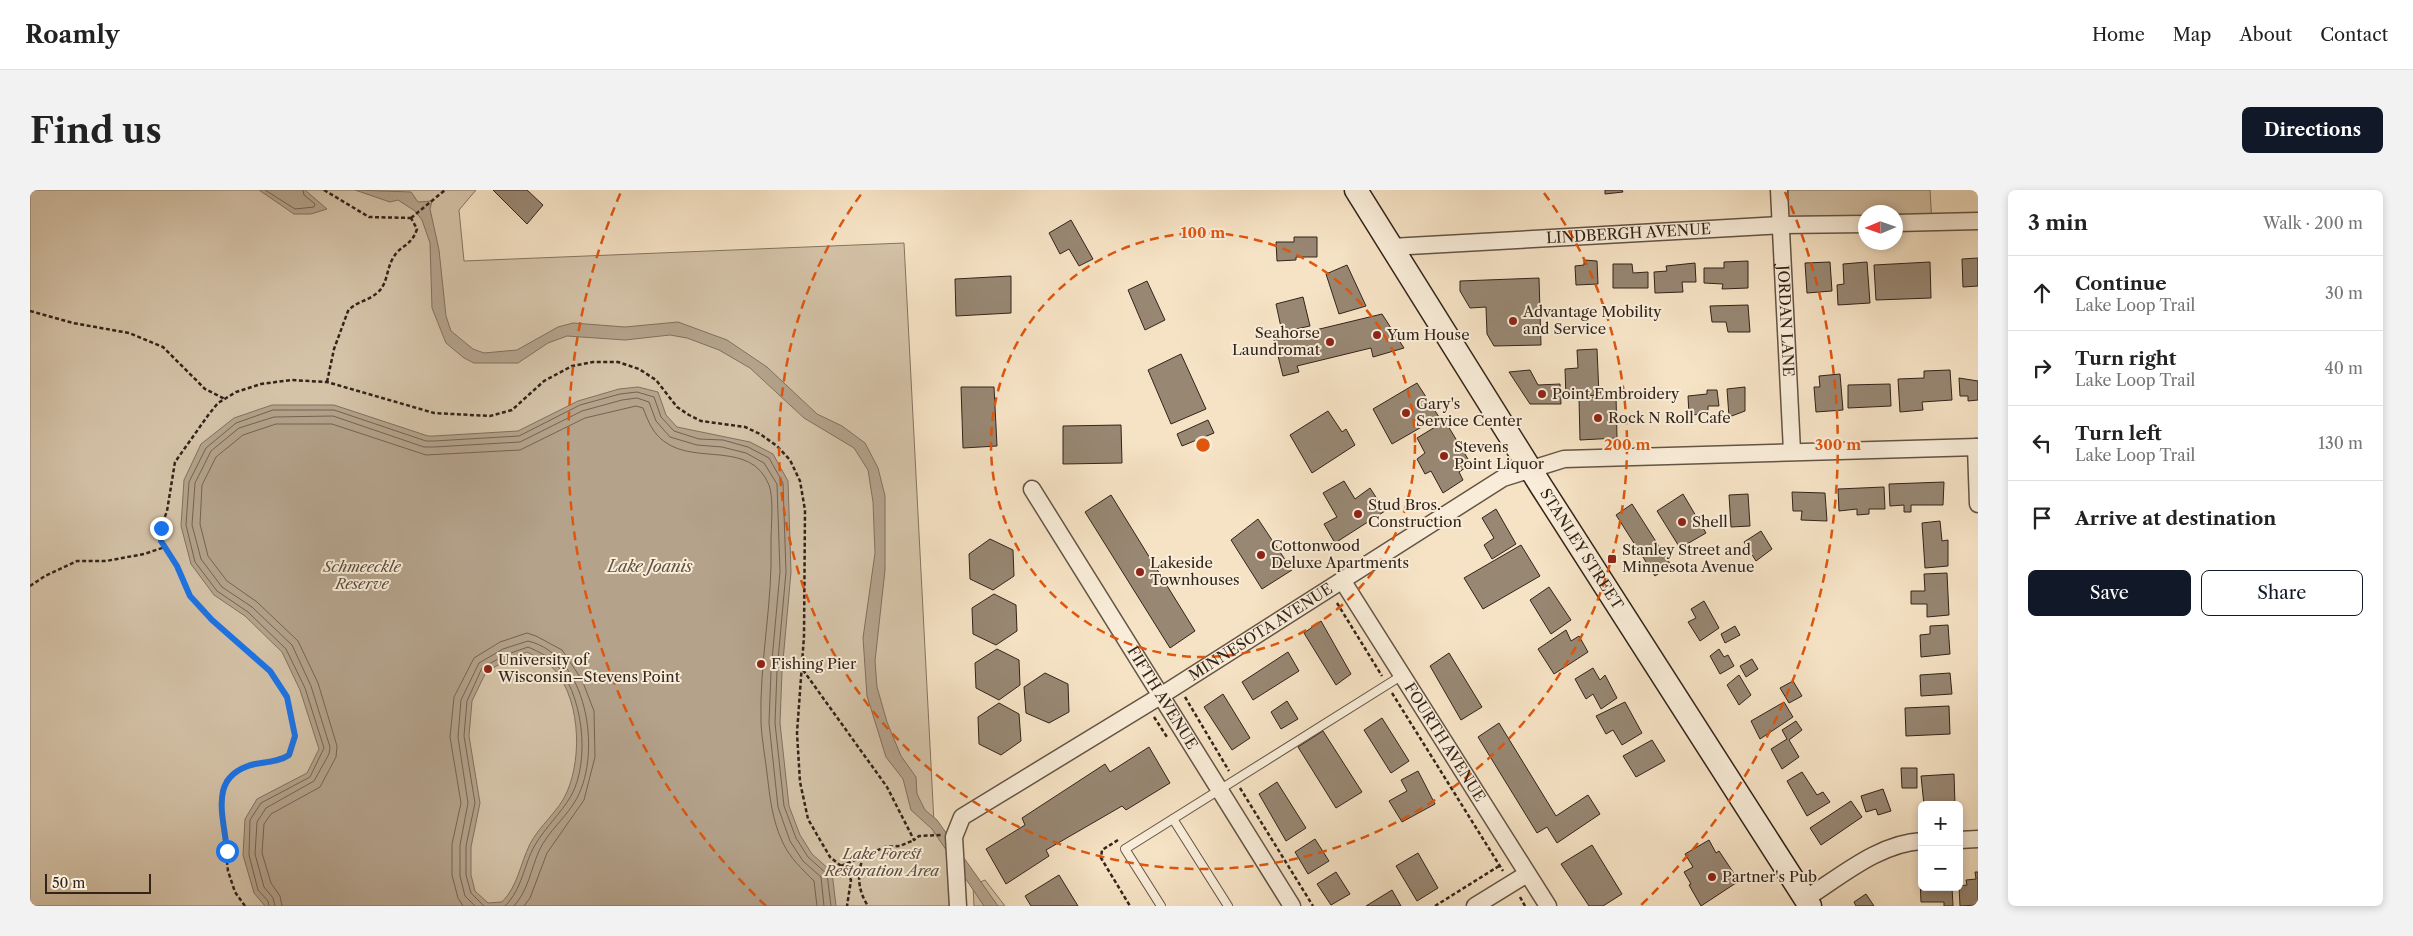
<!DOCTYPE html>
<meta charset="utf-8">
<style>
body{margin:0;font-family:"Libre Caslon Text",serif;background:#f2f2f2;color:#222}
.controls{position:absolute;right:15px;bottom:15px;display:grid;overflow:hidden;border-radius:8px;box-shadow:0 2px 8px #0003}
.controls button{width:45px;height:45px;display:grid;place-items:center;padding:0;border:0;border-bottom:1px solid #e0e0e0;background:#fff;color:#222;font:25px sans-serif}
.compass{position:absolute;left:1828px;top:15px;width:45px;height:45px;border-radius:50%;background:#fff;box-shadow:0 2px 8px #0003;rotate:268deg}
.scale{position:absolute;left:15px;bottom:12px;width:106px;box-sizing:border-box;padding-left:5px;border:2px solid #33241a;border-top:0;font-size:14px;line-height:18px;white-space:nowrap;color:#33241a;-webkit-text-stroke:4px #f9edd9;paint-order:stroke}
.stop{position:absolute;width:15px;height:15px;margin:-11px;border:4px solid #1a73e8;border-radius:50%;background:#fff}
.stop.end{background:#1a73e8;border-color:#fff;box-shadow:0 1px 5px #0008}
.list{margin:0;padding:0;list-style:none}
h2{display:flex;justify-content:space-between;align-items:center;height:65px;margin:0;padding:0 20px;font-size:21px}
h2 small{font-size:16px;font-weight:400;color:#767676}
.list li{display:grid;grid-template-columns:32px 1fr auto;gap:15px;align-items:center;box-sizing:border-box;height:75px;padding:0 20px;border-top:1px solid #e0e0e0}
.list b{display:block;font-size:19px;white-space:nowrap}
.list p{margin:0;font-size:16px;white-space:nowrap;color:#767676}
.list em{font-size:16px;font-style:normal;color:#767676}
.actions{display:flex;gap:10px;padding:15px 20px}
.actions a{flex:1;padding:11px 0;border:1px solid #111827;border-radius:8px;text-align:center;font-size:18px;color:#111827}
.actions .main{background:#111827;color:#fff}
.icon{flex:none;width:28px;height:28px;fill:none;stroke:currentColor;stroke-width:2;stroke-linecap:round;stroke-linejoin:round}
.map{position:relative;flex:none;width:1948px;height:716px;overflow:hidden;border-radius:8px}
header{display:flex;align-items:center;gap:30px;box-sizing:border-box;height:70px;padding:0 25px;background:#fff;border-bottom:1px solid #e0e0e0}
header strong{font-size:24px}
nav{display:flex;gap:28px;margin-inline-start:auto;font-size:18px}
.intro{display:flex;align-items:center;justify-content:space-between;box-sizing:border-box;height:120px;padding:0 30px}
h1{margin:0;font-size:35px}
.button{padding:12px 22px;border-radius:8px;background:#111827;color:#fff;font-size:18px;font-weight:700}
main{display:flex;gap:30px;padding:0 30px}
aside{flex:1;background:#fff;border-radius:8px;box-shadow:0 2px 8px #0003}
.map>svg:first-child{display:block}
</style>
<header>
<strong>Roamly</strong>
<nav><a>Home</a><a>Map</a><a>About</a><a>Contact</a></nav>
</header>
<div class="intro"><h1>Find us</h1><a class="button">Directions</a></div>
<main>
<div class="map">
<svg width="1948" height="716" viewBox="0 0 1948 716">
<rect width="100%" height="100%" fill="#f6e3c5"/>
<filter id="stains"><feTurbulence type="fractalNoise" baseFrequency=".004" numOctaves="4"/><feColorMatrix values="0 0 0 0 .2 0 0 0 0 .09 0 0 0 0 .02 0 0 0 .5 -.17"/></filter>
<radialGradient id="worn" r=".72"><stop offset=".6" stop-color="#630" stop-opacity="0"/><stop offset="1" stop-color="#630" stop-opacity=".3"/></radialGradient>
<!-- green -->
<g fill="#d5c3a8" stroke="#847461">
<path d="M0 0H446L429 20 434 71 874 53 904 633 906 638 904 643 924 647 928 716H0Z"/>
<path d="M1749 0H1900L1902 33H1866V22H1836L1835 34 1752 35Z"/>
<path d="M955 690 975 716H944L943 695Z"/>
</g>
<!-- water -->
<g fill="#b4a28b" stroke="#80705e" fill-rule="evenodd">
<path d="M229 0H275L297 19 281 24H264Z"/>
<path d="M325 0 381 2 388 12 402 11 400 19 409 60 416 126 421 141 443 159 454 163 487 160 528 137 543 133 595 137 648 132 697 150 737 177 787 224 812 236 835 253 848 278 855 306V380L845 471 847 497 857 532 871 566 886 587 887 604 895 620 907 630 968 716H954L902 639 881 620 873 589 856 567 837 506 833 448 845 363 843 312 838 280 824 258 774 228 720 178 689 160 657 148 640 145 595 150 537 146 518 153 488 173H444L434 168 416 153 402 118 400 53 392 30 385 21 368 10 360 12Z"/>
<path d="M608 197 628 202 636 225 647 237 720 252 743 264 758 291 761 382 752 482 750 533 759 616 770 645 782 664 802 682 806 716H235L224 703 213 665 215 629 227 609 277 583 289 559 270 500 252 462 215 426 184 405 161 374 151 336 154 290 171 254 204 228 242 215H304L398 246H404L488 241 548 211 589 199ZM497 462C504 466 514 470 520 475 550 504 553 565 537 602 529 621 509 636 500 654 490 674 488 696 472 712L458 713 445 701 441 685V657L450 613 439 546 442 511 456 482 477 470Z"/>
</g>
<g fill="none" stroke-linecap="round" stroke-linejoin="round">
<!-- shore -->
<g stroke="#746352" stroke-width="1">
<path d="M235 0 265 19 284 17 285 14 274 5 273 0"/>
<path d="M239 716 238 711 228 700 219 665 220 630 231 613 280 587 294 558 275 498 256 459 218 422 187 401 165 372 156 335 159 292 176 258 206 233 243 220H304L396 251H404L489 246 550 215 590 204 607 202 624 207 631 227 644 241 669 249 693 250 718 257 739 268 753 293 756 382 747 481 745 533 754 616 766 648 778 667 797 684 801 716"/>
<path d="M245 716 243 708 234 697 225 664 227 632 236 618 284 591 299 564 300 557 281 496 262 455 222 417 192 397 171 369 162 335 165 293 181 261 209 238 244 227 303 226 394 257H404L490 252 552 221 592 210 607 208 619 212 626 231 640 247 667 255 692 257 716 263 734 273 747 294 750 382 741 481 739 533 748 617 760 651 773 671 791 687 794 716"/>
<path d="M252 716 250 706 241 693 232 663 234 634 241 624 290 597 306 567 307 556 288 493 268 451 227 412 197 391 178 366 170 334 172 295 186 267 213 245 246 234H302L396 265 490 260 555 228 606 216 613 218C618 231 623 244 635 252 666 275 721 250 739 295 744 308 741 337 741 352 743 413 729 473 731 534 732 550 735 567 737 583 740 608 742 630 753 653 760 668 772 679 784 691L787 716"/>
<path d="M433 716 428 708 422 685V654L431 613 420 547 424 507 444 468 470 452 497 443 506 446 532 460 552 490 564 521 565 567 554 610 517 663 500 708 494 716"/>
<path d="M445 716 435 706 430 686V655L438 613 428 547 431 510 449 473 473 459 498 451C557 465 572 561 547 608 537 627 518 641 509 661 501 679 498 701 484 716"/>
<path d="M454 716 441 703 436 685V656L445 613 434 546 437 511 452 478 475 465 498 457C505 460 518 466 524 472 553 502 561 570 541 606 531 623 515 638 505 655 493 676 493 698 475 716"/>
</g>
</g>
<!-- building -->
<g fill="#988773" stroke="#33241a">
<path d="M463 0H497L513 15 497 34Z"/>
<path d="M1575 0H1592L1593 2 1575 4Z"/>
<path d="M1041 30 1063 69 1049 76 1039 59 1030 64 1019 43Z"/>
<path d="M1264 47H1287V67H1266V70L1247 71 1246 52H1264Z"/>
<path d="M1948 68V96L1933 97 1932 69Z"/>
<path d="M1554 70 1567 71 1568 94 1546 95 1545 76 1554 75Z"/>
<path d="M1718 71V98L1692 99 1693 94 1674 93V78H1694V72Z"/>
<path d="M1800 72 1802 101 1777 103 1775 73Z"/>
<path d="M1837 72 1840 113 1808 115 1807 95 1814 94 1813 74Z"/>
<path d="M1900 72 1901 108 1846 110 1844 75Z"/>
<path d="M1665 73 1666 92H1652L1653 102 1625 103 1624 82 1637 81 1636 76Z"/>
<path d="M1583 74H1602L1603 83 1618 82V98H1583Z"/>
<path d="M1317 75 1336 116 1309 124 1296 84Z"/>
<path d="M981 86V123L926 126 925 89Z"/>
<path d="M1509 88 1511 155 1464 156 1457 144 1456 117 1440 118 1430 101V91Z"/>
<path d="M1117 91 1135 130 1115 140 1098 100Z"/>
<path d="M1273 107 1280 136 1252 142 1246 114Z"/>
<path d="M1718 115 1720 142H1698L1696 132H1682L1680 116Z"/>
<path d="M1352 124 1374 158 1343 167 1341 158 1267 176 1269 182 1253 186 1244 150Z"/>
<path d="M1567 159 1569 205 1536 207 1535 179 1548 178 1547 160Z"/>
<path d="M1151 164 1176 219 1141 234 1118 180Z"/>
<path d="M1500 180 1508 195 1530 194 1531 214H1500L1479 182Z"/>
<path d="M1920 180 1922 210 1892 212 1893 220 1870 222 1868 189 1894 188V181Z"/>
<path d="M1810 184 1813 220 1786 222 1784 197H1790L1789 186Z"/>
<path d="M1929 188 1948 191V210L1938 211V206H1930Z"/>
<path d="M1387 193 1409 227 1362 254 1343 219Z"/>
<path d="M1860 194 1861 216 1818 218V195Z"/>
<path d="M931 197H964L967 256 933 258Z"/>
<path d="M1715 197V221L1699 227 1697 199Z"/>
<path d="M1677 200H1687L1689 216H1678V224L1659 225 1658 206 1677 204Z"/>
<path d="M1586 206 1587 248 1550 250 1549 208Z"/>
<path d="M1298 221 1312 242 1316 239 1325 255 1282 283 1260 245Z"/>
<path d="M1178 230 1184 243 1152 256 1147 244Z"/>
<path d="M1415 231 1441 274 1429 282 1433 290 1413 303 1401 281 1395 284 1387 269 1395 263 1387 248Z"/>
<path d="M1091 235 1092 273 1033 274V236Z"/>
<path d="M1314 291 1325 309 1340 298 1355 321 1305 353 1294 334 1307 327 1293 303Z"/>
<path d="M1914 292 1913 315H1881V322H1874V315L1860 316 1859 294Z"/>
<path d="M1854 297 1855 319H1839V324L1827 325V319L1809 321 1808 299Z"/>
<path d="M1762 302 1795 303 1797 331 1771 330 1772 321H1763Z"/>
<path d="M1653 304 1676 343 1650 358 1627 321Z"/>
<path d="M1718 304 1720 336 1701 337 1699 305Z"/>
<path d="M1081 305 1165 441 1140 458 1055 322Z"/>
<path d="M1602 314 1641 375 1625 386 1586 325Z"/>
<path d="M1466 319 1486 354 1462 369 1454 355 1464 348 1452 328Z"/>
<path d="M1228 329 1262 380 1232 399 1201 350Z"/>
<path d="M1910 331 1912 351 1918 350V376L1895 378 1892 333Z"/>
<path d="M1731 341 1742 359 1726 371 1714 352Z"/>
<path d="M960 349 983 360 984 386 963 400 940 389 939 364Z"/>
<path d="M1491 355 1510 386 1453 419 1434 388Z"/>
<path d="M1917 383 1919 425 1897 427V414H1881V401H1895L1894 384Z"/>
<path d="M1519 397 1541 430 1521 444 1500 410Z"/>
<path d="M964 404 986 415 987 441 966 455 943 444 942 418Z"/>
<path d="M1674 411 1689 438 1670 451 1658 432 1666 428 1661 419Z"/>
<path d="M1291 431 1321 484 1306 495 1274 443Z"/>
<path d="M1918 435 1920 464 1891 467 1890 445 1900 444V436Z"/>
<path d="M1705 436 1710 445 1695 453 1691 444Z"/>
<path d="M1536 440 1541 451 1549 446 1558 462 1524 484 1508 459Z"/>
<path d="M967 459 989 470 990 495 969 510 946 498 945 473Z"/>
<path d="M1689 459 1694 467 1698 465 1704 476 1690 484 1680 466Z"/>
<path d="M1258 462 1269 481 1223 510 1212 492Z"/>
<path d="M1419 463 1452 517 1431 530 1400 476Z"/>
<path d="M1722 469 1728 479 1716 487 1710 476Z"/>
<path d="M1563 478 1570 490 1575 485 1587 508 1571 519 1563 504 1556 509 1545 489Z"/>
<path d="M1015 483 1038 494 1039 522 1019 533 996 523 994 497Z"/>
<path d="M1920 483 1922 504 1891 506 1890 485Z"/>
<path d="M1709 485 1721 505 1709 515 1697 495Z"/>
<path d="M1763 491 1772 506 1759 513 1750 498Z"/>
<path d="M1193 504 1220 548 1202 560 1174 517Z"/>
<path d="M1257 511 1268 529 1251 539 1241 522Z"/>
<path d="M1595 512 1612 543 1592 555 1583 540 1576 544 1566 526Z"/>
<path d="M1754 512 1763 527 1730 549 1721 531Z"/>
<path d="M969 513 989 524 991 551 971 565 949 554 948 527Z"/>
<path d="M1919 516 1920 544 1876 546 1875 518Z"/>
<path d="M1352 528 1379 571 1361 583 1334 540Z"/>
<path d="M1766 531 1772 540 1759 550 1769 567 1752 579 1741 559 1757 549 1752 540Z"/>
<path d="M1469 533 1526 626 1558 605 1570 624 1527 653 1517 637 1507 643 1448 547Z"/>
<path d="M1293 541 1332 602 1306 618 1268 557Z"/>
<path d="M1622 550 1635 571 1606 587 1593 566Z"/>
<path d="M1119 557 1140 593 1096 620 1092 616 1016 660 1019 666 976 694 956 659 995 635 992 628 1075 574 1080 582Z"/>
<path d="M1871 578H1887V598H1872Z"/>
<path d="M1388 581 1405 614 1372 632 1359 611 1377 601 1371 590Z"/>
<path d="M1772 582 1787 605 1793 602 1800 612 1777 626 1757 591Z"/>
<path d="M1924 584 1925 615H1894L1891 586Z"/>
<path d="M1247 592 1276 638 1256 651 1229 604Z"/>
<path d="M1853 599 1861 621 1848 625 1846 619 1836 622 1831 606Z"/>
<path d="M1821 611 1832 627 1791 655 1780 638Z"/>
<path d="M1285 649 1299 671 1278 684 1265 662Z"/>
<path d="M1679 650 1686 663 1689 661 1709 691 1671 716 1659 695 1661 694 1654 682 1663 677 1655 664Z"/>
<path d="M1562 655 1592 704 1573 716H1559L1531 674Z"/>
<path d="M1388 663 1408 698 1387 711 1366 676Z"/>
<path d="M1306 682 1320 704 1301 715 1287 694Z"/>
<path d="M1945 682H1948V715L1930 716 1929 696 1937 695 1936 690 1946 689Z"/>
<path d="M1029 685 1048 716H1001L995 706Z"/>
<path d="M1890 689H1892V697H1922L1923 716H1914V712H1891Z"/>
<path d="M1362 700 1371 716H1336Z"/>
<path d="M1836 704 1844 716H1826L1824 712Z"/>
</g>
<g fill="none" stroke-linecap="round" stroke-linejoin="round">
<defs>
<g id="lane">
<path d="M1143 629 1198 716"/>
<path d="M1131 716 1095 659 1371 486"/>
</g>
<g id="street">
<path id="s1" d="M1749 0 1762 261"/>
<path d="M1866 33 1948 31"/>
<path id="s2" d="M1361 57 1752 35 1836 34"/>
<path d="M1946 257 1948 314"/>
<path id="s3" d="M1002 299 1262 716"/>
<path id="s4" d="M1312 390 1518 716"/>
<path d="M1929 650 1948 649"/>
<path d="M1775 709C1810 687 1849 653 1892 651"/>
<path id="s5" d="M928 716 924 647 932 627 1132 505 1473 288 1534 269 1948 257"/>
<path d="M1445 716 1497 684"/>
</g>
<g id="secondary">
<path id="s6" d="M1326 0 1511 296 1780 716"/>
</g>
</defs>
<!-- lane casing -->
<use href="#lane" stroke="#645445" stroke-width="10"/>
<!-- street casing -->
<use href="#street" stroke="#645445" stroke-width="19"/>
<!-- secondary casing -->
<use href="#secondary" stroke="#33241a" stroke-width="25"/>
<!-- path -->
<g stroke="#33241a" stroke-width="2.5" stroke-dasharray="4 2.5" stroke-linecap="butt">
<path d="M294 0 339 27 381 28"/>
<path d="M381 28 415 0"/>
<path d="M0 121 43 133 99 143 133 157 175 199 195 209"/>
<path d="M297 192 304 159 318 121C325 112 338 111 347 103 358 94 356 80 363 68 371 54 381 57 387 39L381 28"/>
<path d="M0 396 15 386 47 371H76L114 364 135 357"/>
<path d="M1307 413 1352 486"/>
<path d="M773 480 857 597 884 650 889 646 911 645"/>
<path d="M1362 503 1473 681"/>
<path d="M1155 507 1199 581"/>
<path d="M1124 527 1137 547"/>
<path d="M1210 598 1283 716"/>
<path d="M1088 650 1072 660 1071 668 1100 716"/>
<path d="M834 667C826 682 828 701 838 716"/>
<path d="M811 676 855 657 870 656 884 650"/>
<path d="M1490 707 1495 716"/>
<path d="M215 716 205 702 198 681 192 628V600L196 590 212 579 259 565 265 546 260 516 252 499 239 481 224 465 182 430 160 406 147 376 131 351V338L137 321 145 272 179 224 188 213 206 202 231 194 261 190 297 192 404 223 460 226 482 220 514 191 542 176 563 172H588L609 179 626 190 647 217 659 225 671 231 715 237 730 244 747 256 760 270 770 291 775 320 774 446 767 543 770 592 778 629 786 643 800 667 816 680 821 690 817 716"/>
<path d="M1405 716 1469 676"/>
</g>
<!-- lane -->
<use href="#lane" stroke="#f9edd9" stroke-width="8"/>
<!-- street -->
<use href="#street" stroke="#f9edd9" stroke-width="16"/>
<!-- secondary -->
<use href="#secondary" stroke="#f9edd9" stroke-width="22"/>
</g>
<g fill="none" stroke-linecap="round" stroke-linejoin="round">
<!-- route -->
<path stroke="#1a73e8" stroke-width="6" d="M131 338V351L147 376 160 406 182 430 240 481 257 507 265 546 259 565C249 572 236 572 225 574 177 585 194 626 197 661"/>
</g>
<!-- distance rings -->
<g fill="none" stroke="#df560d" stroke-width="2.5" stroke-dasharray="9 6">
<circle cx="1173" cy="255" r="212"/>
<path d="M1514 3A424 424 0 1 1 832 3"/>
<path d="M736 716A635 635 0 0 1 591 2M1755 2A635 635 0 0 1 1610 716"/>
</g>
<!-- markers -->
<g fill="#8f2418" stroke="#f9edd9" stroke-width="2">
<circle cx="1483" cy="131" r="5"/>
<circle cx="1347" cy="145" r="5"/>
<circle cx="1300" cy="152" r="5"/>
<circle cx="1512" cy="204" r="5"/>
<circle cx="1376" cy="223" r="5"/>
<circle cx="1568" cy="228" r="5"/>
<circle cx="1414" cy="266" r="5"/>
<circle cx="1328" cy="324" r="5"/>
<circle cx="1652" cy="332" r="5"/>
<circle cx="1231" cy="365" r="5"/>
<rect x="1577" y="364" width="10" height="10" rx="2.5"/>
<circle cx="1110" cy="382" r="5"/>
<circle cx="731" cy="474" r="5"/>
<circle cx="458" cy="479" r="5"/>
<circle cx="1682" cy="687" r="5"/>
</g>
<g text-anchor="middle" stroke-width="4" stroke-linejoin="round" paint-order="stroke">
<!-- street labels -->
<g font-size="15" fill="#33241a" stroke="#f9edd9">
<text dy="5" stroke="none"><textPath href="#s2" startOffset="238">LINDBERGH AVENUE</textPath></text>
<text dy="5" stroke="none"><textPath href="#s1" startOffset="131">JORDAN LANE</textPath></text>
<text dy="5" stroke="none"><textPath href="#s6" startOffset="424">STANLEY STREET</textPath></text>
<text dy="5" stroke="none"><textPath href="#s5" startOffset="442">MINNESOTA AVENUE</textPath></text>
<text dy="5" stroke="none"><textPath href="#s3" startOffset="246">FIFTH AVENUE</textPath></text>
<text dy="5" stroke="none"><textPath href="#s4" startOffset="192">FOURTH AVENUE</textPath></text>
</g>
<!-- poi labels -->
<g font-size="15" fill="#33241a" stroke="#f9edd9" text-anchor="start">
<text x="1493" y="127">Advantage Mobility<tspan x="1493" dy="17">and Service</tspan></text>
<text x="1290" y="148" text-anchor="end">Seahorse<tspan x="1290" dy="17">Laundromat</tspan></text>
<text x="1357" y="150">Yum House</text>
<text x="1522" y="209">Point Embroidery</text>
<text x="1386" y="219">Gary's<tspan x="1386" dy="17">Service Center</tspan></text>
<text x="1578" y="233">Rock N Roll Cafe</text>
<text x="1424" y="262">Stevens<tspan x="1424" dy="17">Point Liquor</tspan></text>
<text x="1338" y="320">Stud Bros.<tspan x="1338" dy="17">Construction</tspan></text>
<text x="1662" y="337">Shell</text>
<text x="1241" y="361">Cottonwood<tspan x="1241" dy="17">Deluxe Apartments</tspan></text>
<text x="1592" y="365">Stanley Street and<tspan x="1592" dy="17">Minnesota Avenue</tspan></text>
<text x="1120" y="378">Lakeside<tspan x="1120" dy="17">Townhouses</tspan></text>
<text x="468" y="475">University of<tspan x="468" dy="17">Wisconsin–Stevens Point</tspan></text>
<text x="741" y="479">Fishing Pier</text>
<text x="1692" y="692">Partner's Pub</text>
</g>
<!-- park labels -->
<g font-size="15" font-style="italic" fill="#5c4c3e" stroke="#f9edd9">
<text x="332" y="382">Schmeeckle<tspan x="332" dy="17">Reserve</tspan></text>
<text x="852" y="669">Lake Forest<tspan x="852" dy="17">Restoration Area</tspan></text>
</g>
<!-- water labels -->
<g font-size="16" font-style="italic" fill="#605042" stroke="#f9edd9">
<text x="620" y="382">Lake Joanis</text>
</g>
</g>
<circle cx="1173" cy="255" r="8" fill="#df560d" stroke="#f9edd9" stroke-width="2.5"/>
<g font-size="15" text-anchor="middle" font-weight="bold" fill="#df560d" stroke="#f9edd9" stroke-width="4" stroke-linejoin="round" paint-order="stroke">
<text x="1173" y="48">100 m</text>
<text x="1597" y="260">200 m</text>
<text x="1808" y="260">300 m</text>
</g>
<rect width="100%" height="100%" filter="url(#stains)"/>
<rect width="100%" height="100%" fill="url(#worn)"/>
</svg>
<div class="controls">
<button>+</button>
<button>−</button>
</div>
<svg class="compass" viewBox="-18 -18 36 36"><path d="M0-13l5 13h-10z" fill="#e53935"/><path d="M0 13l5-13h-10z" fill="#767676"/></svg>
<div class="scale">50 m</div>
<div class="stop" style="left:197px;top:661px"></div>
<div class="stop end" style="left:131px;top:338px"></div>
</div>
<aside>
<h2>3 min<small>Walk · 200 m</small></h2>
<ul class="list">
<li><svg class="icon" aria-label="ahead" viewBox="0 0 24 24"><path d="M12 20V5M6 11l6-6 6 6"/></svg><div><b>Continue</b><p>Lake Loop Trail</p></div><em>30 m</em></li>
<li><svg class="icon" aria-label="right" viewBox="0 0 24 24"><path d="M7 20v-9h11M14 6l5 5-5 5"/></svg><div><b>Turn right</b><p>Lake Loop Trail</p></div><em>40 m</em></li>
<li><svg class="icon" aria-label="left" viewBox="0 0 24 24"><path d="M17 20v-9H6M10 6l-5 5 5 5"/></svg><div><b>Turn left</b><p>Lake Loop Trail</p></div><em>130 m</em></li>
<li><svg class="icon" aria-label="arrive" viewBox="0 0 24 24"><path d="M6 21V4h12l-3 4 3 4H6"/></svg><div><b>Arrive at destination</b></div></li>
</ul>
<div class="actions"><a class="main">Save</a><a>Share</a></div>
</aside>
</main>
